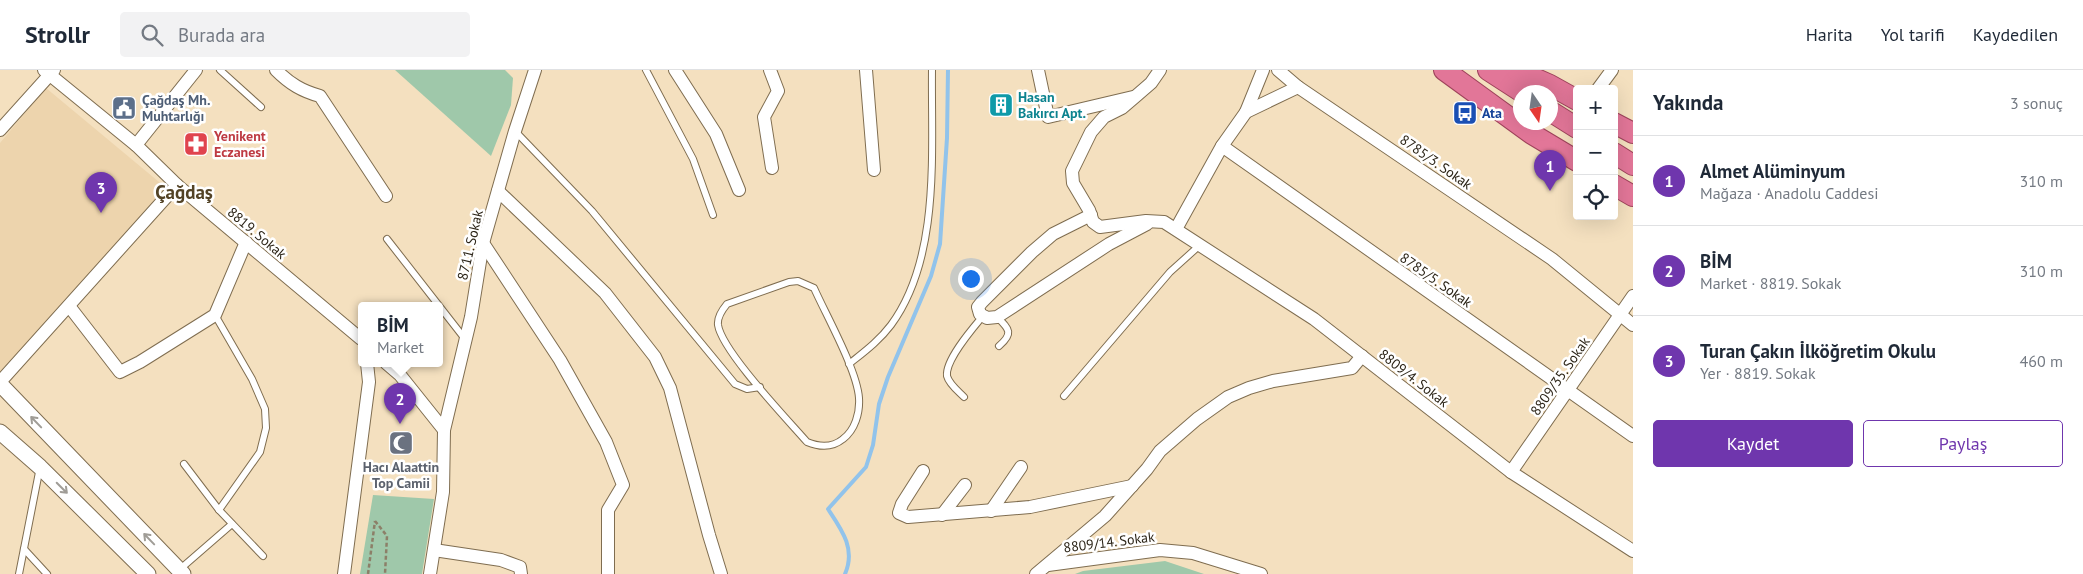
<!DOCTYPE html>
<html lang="tr">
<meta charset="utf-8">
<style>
body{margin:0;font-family:"PT Sans",sans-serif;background:#f2f2f3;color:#1f2937}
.controls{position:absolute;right:15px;top:15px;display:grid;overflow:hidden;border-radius:5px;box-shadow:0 5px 20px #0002}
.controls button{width:45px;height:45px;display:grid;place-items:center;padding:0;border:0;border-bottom:1px solid #e0e1e3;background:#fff;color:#1f2937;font:25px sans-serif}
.compass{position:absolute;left:1513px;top:15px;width:45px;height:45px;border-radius:50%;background:#fff;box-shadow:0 5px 20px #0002;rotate:167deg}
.you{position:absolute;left:970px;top:208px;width:18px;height:18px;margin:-12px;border:4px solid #fff;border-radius:50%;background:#1a73e8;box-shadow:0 0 0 8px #1a73e833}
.badge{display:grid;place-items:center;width:32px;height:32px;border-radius:50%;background:#6f36ad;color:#fff;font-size:16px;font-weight:700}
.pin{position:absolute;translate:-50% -41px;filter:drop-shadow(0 1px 2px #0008)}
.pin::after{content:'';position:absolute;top:26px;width:18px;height:15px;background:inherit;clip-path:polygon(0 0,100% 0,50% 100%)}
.popup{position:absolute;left:358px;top:232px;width:85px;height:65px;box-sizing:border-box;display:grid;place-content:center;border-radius:5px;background:#fff;filter:drop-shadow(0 1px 4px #0005);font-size:16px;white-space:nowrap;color:#747a83}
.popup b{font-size:19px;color:#1f2937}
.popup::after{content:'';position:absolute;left:50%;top:100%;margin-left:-10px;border:10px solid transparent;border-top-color:#fff}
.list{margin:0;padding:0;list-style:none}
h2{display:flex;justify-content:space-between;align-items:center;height:65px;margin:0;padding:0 20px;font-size:21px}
h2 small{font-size:16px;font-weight:400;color:#747a83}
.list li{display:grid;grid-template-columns:32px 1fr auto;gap:15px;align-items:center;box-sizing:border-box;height:90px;padding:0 20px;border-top:1px solid #e0e1e3}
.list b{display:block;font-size:19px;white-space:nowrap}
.list p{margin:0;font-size:16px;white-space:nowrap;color:#747a83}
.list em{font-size:16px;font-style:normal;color:#747a83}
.actions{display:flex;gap:10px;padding:15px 20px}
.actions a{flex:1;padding:11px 0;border:1px solid #6f36ad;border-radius:5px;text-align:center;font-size:18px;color:#6f36ad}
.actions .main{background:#6f36ad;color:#fff}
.icon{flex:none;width:28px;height:28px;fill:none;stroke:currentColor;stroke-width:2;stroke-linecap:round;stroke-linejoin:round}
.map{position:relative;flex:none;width:1633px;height:504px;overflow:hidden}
header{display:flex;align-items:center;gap:30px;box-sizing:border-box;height:70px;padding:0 25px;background:#fff;border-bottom:1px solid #e0e1e3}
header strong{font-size:24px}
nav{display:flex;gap:28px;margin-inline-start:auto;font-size:18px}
.search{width:350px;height:45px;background:#f2f2f3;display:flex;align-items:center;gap:12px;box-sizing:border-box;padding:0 18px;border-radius:5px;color:#747a83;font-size:19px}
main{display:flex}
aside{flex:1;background:#fff}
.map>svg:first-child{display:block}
</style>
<header>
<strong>Strollr</strong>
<div class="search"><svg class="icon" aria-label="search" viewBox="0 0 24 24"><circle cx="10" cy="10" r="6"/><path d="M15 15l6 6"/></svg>Burada ara</div>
<nav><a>Harita</a><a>Yol tarifi</a><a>Kaydedilen</a></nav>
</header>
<main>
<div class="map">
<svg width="1633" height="504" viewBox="0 0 1633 504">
<rect width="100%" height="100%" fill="#f4e0bf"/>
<!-- built -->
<path fill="#edd4ad" d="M46 18 165 117 0 312V73Z"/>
<!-- green -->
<g fill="#9fc8aa">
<path d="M395 0H505L513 8 511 35 491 86Z"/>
<path d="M373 425 434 429 422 504H360Z"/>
<path d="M1165 491 1204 504H1075L1083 501Z"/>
</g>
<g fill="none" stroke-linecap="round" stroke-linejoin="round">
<!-- stream -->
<path stroke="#91c3eb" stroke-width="4" d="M845 504C856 479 842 460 828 439L866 397 873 375 879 334 888 307 931 206 940 174 947 68 948 0"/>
<defs>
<g id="service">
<path d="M220 0 261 37"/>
<path d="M646 0 693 89 713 145"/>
<path d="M515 61 592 141 735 314 747 319 760 317"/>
<path d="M387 169 465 269"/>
<path d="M798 211 814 218C826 245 857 300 859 328 860 343 855 360 843 369 832 378 819 377 807 372 787 349 722 281 718 255 717 247 722 240 727 234L789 212Z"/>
<path d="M215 245 252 309 265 339 266 358 260 382 219 440"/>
<path d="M997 247C1009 259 1014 263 999 276"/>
<path d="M849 294C864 282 879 271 891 255 941 187 931 81 932 0"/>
<path d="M1064 326 1170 202 1200 175"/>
<path d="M964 327C958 321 949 314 947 306 945 290 973 258 983 246"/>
<path d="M184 394 219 440 263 486"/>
<path d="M24 479 47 504"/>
<path d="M179 500 232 454"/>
<path d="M19 504 40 397"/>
</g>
<g id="minor">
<path d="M44 0 136 75 177 115 361 269"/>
<path d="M276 0C290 14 302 21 320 26L386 126"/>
<path d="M675 0 716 64 739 120"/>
<path d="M770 0 778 21 764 47 772 98"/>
<path d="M866 0 874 100"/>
<path d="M1038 0 1048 47 1133 27"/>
<path d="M1160 0 1151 13 1136 26 1122 38 1104 47 1091 62 1072 101 1073 113 1089 140 1093 152 1100 157 1146 151 1164 152 1314 249 1511 402 1633 481"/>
<path d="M1278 0 1298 17"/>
<path d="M1598 19 1612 0"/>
<path d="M1246 42 1263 0"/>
<path d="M0 60 54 0"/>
<path d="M136 75 196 0"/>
<path d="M1222 76 1633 366"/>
<path d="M498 121 605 223 655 287 670 318 709 465 721 504"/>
<path d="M1091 145 1053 164 1032 182 982 232 978 237 980 244 987 248 997 247 1109 174 1147 154"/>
<path d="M1176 159 1222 76 1246 42 1298 17 1552 189 1633 255"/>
<path d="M483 173 560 290 606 372 623 415 608 440V504"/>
<path d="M69 236 120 302 140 292 215 245 246 172"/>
<path d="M386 293 400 305 444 360 443 422 430 504"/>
<path d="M0 312 177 115"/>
<path d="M444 360 471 247 483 173 515 61 535 0"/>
<path d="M923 401 902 434 899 443 908 447 1030 437 1132 416"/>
<path d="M1511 402 1633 226"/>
<path d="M991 441 1021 397"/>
<path d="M942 445 965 415"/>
<path d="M434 480 501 490 520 497 521 504"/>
<path d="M1048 495 1160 480 1193 483 1261 504"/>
<path d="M344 504 369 312 367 293"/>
<path d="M1036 504 1105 446 1147 399 1160 381 1197 349 1228 327 1249 318 1273 311 1352 298 1362 286"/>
</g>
<g id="tertiary">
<path d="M0 314 183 504"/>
<path d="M0 362 40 397 148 504"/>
</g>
<g id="trunk">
<path d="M1444 0 1532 64 1577 91"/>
<path d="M1488 0 1522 22"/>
<path d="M1516 0 1550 15 1577 30"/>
<path d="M1550 41 1577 58"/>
<path d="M1614 53 1633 63"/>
<path d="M1614 83 1633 95"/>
<path d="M1614 115 1633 126"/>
</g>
</defs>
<!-- service casing -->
<use href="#service" stroke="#7f6d50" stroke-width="8"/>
<!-- minor casing -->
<use href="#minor" stroke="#7f6d50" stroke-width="14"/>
<!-- tertiary casing -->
<use href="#tertiary" stroke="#7f6d50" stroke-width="17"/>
<!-- trunk casing -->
<use href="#trunk" stroke="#9e435b" stroke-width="22"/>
<!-- path -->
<g stroke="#8c7f68" stroke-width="2.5" stroke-dasharray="4 2.5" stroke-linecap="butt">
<path d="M375 451 387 466 385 504"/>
<path d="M368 504 375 451"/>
</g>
<!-- service -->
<use href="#service" stroke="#fff" stroke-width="6"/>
<!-- minor -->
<use href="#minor" stroke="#fff" stroke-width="12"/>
<!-- tertiary -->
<use href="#tertiary" stroke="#fff" stroke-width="15"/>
<!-- trunk -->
<use href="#trunk" stroke="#e27698" stroke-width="20"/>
</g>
<!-- one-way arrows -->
<defs><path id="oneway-shaft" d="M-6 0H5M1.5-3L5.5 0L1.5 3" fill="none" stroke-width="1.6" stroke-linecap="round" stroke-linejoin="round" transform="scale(1.25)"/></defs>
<g stroke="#a09d97">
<use href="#oneway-shaft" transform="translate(36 352) rotate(-134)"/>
<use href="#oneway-shaft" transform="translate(62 418) rotate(45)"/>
<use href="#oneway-shaft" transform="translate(149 469) rotate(-134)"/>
</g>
<!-- icons -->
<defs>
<symbol id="building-square" viewBox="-11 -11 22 22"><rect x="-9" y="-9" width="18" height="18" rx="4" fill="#0f9aa8" stroke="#fff"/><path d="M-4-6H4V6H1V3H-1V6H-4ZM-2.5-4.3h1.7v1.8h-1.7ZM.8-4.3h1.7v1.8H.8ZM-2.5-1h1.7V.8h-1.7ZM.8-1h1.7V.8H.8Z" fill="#fff"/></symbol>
<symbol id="civic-square" viewBox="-11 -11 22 22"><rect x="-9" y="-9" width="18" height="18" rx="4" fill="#5c6f8a" stroke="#fff"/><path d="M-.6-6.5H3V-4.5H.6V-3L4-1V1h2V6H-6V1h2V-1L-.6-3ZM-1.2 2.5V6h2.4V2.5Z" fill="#fff"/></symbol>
<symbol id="bus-square" viewBox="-11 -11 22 22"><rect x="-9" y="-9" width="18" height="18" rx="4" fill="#1a4fb4" stroke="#fff"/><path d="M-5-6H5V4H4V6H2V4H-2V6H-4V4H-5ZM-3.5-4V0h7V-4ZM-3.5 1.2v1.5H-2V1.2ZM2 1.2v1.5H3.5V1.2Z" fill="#fff"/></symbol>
<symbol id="pharmacy-square" viewBox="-11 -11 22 22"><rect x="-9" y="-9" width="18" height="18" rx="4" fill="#e0444e" stroke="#fff"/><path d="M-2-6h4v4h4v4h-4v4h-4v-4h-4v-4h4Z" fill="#fff"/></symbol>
<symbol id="mosque-square" viewBox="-11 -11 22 22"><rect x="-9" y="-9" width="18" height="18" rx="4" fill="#6b7280" stroke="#fff"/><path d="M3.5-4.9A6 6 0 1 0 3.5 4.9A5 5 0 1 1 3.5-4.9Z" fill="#fff"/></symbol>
</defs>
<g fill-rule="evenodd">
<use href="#building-square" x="987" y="21" width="28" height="28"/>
<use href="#civic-square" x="110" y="24" width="28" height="28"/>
<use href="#bus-square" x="1451" y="29" width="28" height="28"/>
<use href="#pharmacy-square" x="182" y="60" width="28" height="28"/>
<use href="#mosque-square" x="387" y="359" width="28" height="28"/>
</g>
<g text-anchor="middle" stroke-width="5" stroke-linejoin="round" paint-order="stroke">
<!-- culture labels -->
<g font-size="14" font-weight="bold" fill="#0d838f" stroke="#fff" text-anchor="start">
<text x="1018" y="32">Hasan<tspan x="1018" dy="16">Bakırcı Apt.</tspan></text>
</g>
<!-- service labels -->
<g font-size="14" font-weight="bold" fill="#4e5e75" stroke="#fff" text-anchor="start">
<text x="142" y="35">Çağdaş Mh.<tspan x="142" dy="16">Muhtarlığı</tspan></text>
</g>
<!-- transit labels -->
<g font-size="14" font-weight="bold" fill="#164399" stroke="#fff" text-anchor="start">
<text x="1482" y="48">Ata</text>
</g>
<!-- health labels -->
<g font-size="14" font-weight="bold" fill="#be3a42" stroke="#fff" text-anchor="start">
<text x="214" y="71">Yenikent<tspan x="214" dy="16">Eczanesi</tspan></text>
</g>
<!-- street labels -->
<g font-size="14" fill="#2c2518" stroke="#fff">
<text transform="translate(1436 92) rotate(35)" y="5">8785/3. Sokak</text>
<text transform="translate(257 163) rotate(40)" y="5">8819. Sokak</text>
<text transform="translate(470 175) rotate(-77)" y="5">8711. Sokak</text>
<text transform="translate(1436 210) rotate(35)" y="5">8785/5. Sokak</text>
<text transform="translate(1560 306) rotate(-55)" y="5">8809/35. Sokak</text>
<text transform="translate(1414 308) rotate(38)" y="5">8809/4. Sokak</text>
<text transform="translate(1109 472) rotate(-7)" y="5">8809/14. Sokak</text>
</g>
<!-- worship labels -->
<g font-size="14" font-weight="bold" fill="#5b616d" stroke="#fff">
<text x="401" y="402">Hacı Alaattin<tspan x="401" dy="16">Top Camii</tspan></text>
</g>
<!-- district labels -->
<g font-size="19" font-weight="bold" fill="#534326" stroke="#fff">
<text x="184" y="129">Çağdaş</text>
</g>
</g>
</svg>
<div class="controls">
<button>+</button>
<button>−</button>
<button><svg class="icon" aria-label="locate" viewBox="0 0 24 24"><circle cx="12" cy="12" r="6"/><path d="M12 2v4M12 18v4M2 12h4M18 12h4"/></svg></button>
</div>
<svg class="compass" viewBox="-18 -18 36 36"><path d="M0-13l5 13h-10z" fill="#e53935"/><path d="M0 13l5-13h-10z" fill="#747a83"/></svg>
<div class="you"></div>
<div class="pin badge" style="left:1550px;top:121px">1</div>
<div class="pin badge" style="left:400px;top:354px">2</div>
<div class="popup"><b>BİM</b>Market</div>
<div class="pin badge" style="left:101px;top:143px">3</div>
</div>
<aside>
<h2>Yakında<small>3 sonuç</small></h2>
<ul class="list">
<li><span class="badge">1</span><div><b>Almet Alüminyum</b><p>Mağaza · Anadolu Caddesi</p></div><em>310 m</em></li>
<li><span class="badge">2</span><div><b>BİM</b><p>Market · 8819. Sokak</p></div><em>310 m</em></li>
<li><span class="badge">3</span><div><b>Turan Çakın İlköğretim Okulu</b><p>Yer · 8819. Sokak</p></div><em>460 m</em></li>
</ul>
<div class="actions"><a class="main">Kaydet</a><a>Paylaş</a></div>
</aside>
</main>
